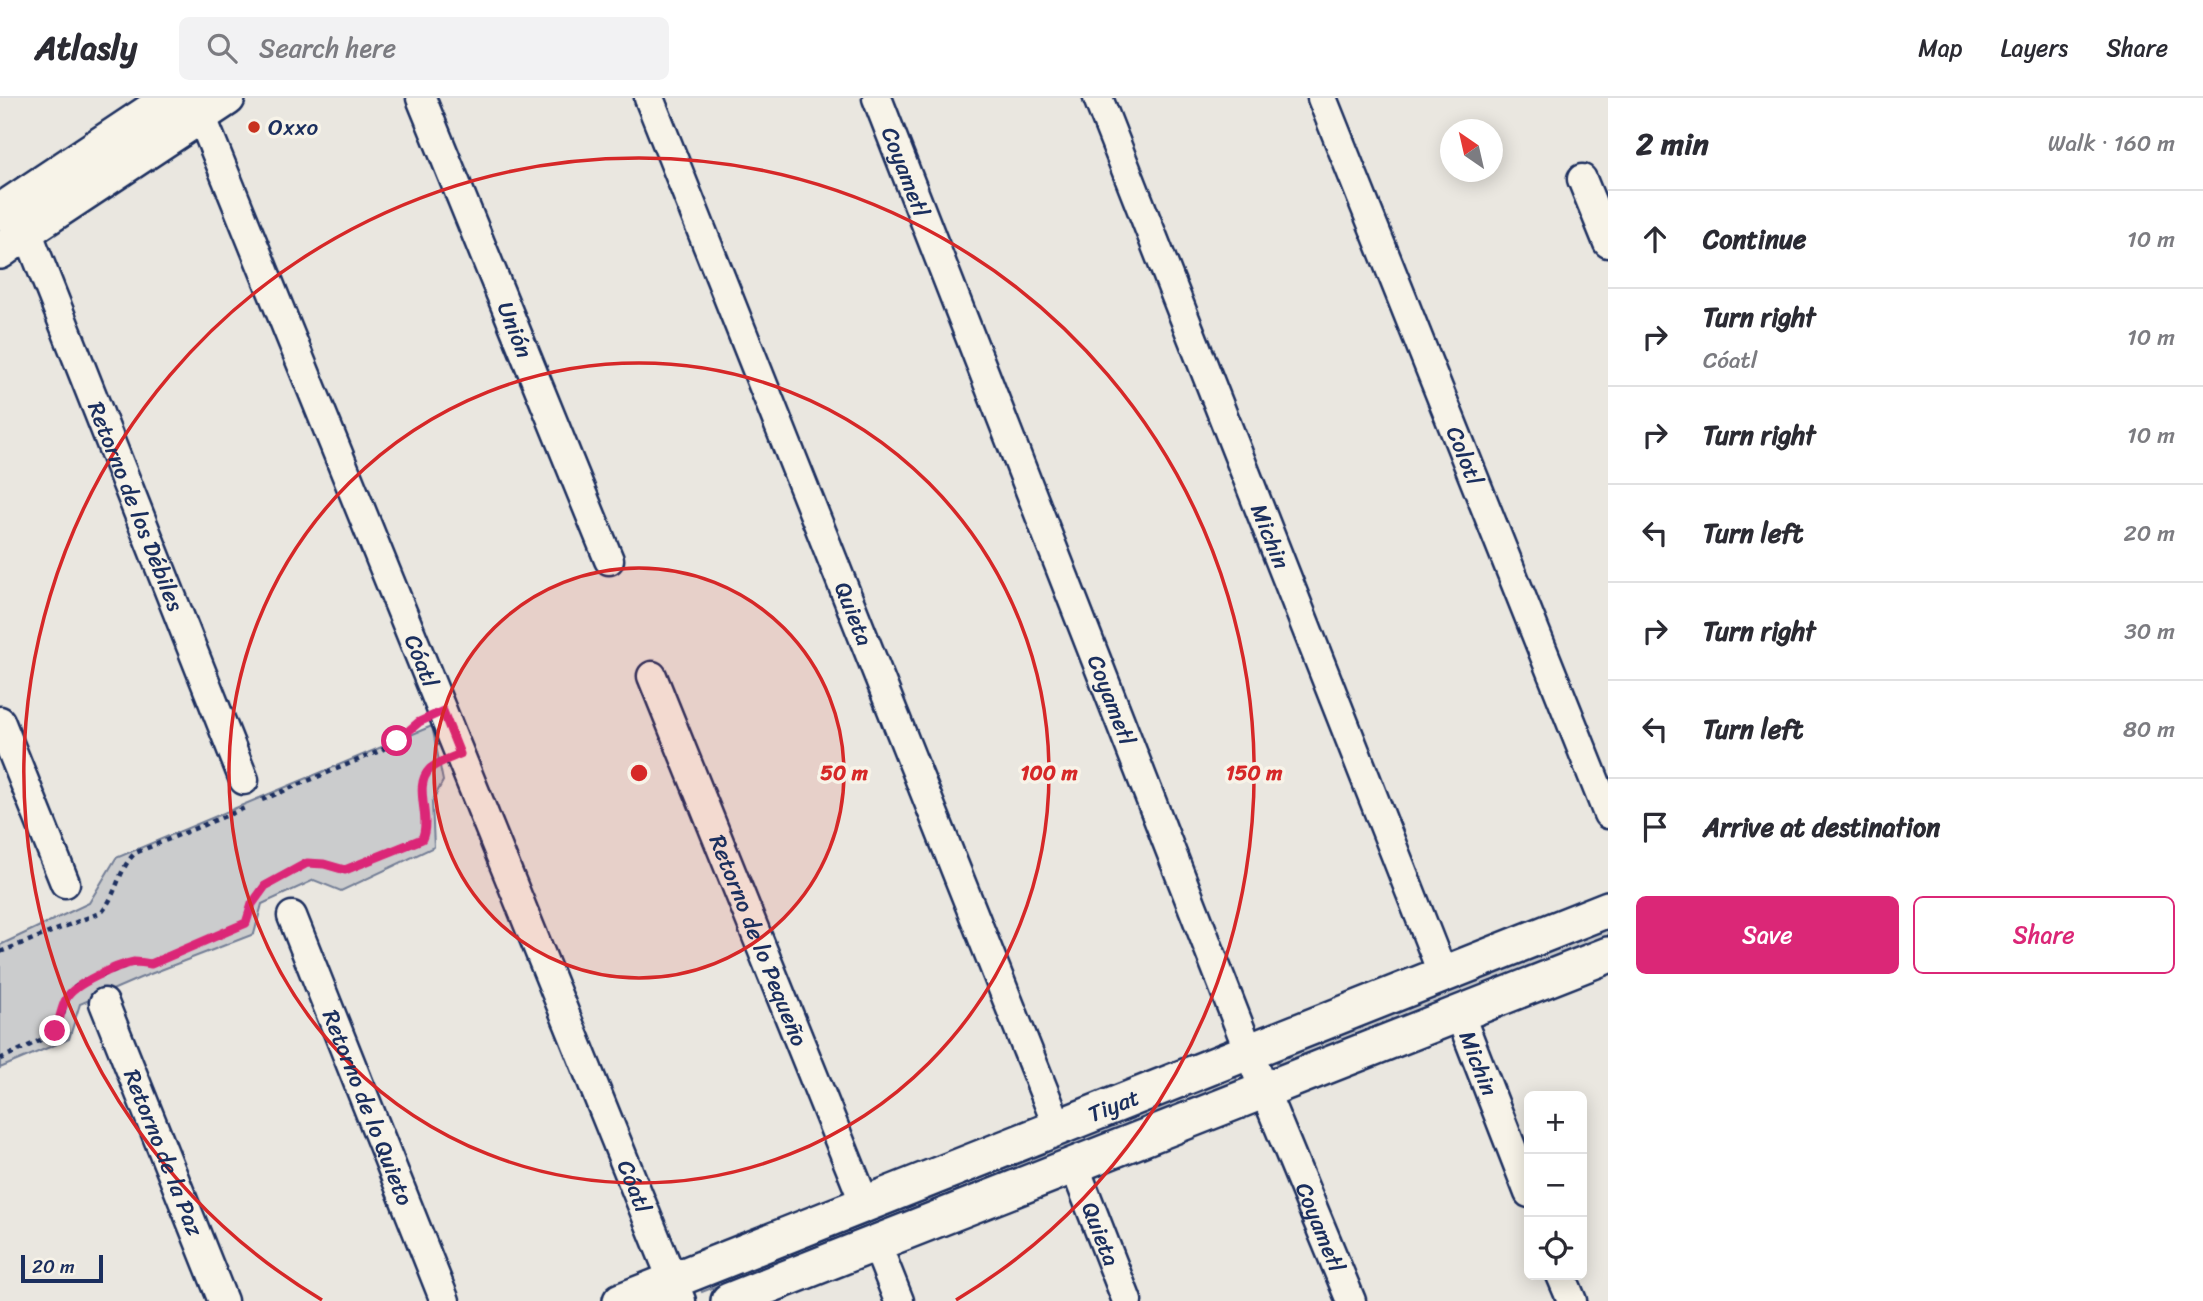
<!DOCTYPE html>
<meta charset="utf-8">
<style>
body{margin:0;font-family:Sriracha,sans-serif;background:#f2f2f3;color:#2b2b33}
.controls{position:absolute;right:21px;bottom:21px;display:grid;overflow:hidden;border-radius:10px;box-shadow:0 4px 18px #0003}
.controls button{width:63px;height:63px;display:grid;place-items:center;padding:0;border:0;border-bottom:2px solid #e1e1e2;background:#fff;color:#2b2b33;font:35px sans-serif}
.compass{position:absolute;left:1440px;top:21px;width:63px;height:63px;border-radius:50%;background:#fff;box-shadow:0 4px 18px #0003;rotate:326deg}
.scale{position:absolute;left:21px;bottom:18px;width:82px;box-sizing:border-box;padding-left:7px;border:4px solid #1b2f5e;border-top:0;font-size:19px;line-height:24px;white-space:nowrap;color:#1b2f5e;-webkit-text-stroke:5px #f7f3e8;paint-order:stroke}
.stop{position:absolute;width:21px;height:21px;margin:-16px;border:5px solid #db2777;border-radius:50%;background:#fff}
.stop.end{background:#db2777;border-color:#fff;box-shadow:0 2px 7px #0008}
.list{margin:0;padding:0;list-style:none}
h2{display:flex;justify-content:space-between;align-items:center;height:91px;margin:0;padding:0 28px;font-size:30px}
h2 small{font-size:23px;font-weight:400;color:#7c7c81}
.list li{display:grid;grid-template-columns:46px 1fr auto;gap:21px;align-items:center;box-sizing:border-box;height:98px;padding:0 28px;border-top:2px solid #e1e1e2}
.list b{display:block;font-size:26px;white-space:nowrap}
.list p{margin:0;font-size:23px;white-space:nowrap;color:#7c7c81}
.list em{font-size:23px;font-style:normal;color:#7c7c81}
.actions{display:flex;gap:14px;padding:21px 28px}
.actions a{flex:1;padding:16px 0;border:2px solid #db2777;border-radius:10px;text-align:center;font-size:24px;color:#db2777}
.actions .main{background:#db2777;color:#fff}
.icon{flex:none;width:38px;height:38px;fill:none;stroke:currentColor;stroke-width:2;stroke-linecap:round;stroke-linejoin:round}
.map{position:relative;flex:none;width:1608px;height:1203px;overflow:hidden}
header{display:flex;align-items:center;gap:42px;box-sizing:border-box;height:98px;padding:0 35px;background:#fff;border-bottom:2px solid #e1e1e2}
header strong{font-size:33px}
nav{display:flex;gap:38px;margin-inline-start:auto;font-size:24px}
.search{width:490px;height:63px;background:#f2f2f3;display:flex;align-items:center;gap:18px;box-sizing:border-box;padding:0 24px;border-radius:10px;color:#7c7c81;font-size:26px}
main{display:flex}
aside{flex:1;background:#fff}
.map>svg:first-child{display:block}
</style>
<header>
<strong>Atlasly</strong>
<div class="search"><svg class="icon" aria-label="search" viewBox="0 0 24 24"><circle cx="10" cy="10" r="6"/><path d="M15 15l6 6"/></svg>Search here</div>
<nav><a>Map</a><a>Layers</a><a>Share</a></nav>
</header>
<main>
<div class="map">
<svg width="1608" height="1203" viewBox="0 0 1608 1203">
<rect width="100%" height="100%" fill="#eae7e0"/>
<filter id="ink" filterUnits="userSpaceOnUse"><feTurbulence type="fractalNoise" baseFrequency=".0143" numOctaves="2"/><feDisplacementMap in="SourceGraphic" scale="14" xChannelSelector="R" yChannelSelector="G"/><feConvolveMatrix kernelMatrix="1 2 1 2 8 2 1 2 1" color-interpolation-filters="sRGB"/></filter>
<g filter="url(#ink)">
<!-- green -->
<g fill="#cbcccd" stroke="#737e96" stroke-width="2">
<path d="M432 628 443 683 432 704 434 749 341 793 314 782 262 806 254 836 140 880 80 906 69 941 0 970V847L89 805 116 760Z"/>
<path d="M1608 822V840L1279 970 1273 954Z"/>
<path d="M1232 970 1238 985 1002 1078 996 1063Z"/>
<path d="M952 1078 958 1093 702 1194 696 1179Z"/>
</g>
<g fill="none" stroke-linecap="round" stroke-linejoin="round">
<defs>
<g id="minor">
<path id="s1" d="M194 0 681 1203"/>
<path id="s2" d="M421 0 609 462"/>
<path id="s3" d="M649 0 1058 1029"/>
<path id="s4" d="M877 0 1264 992 1351 1203"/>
<path id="s5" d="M1098 0 1443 877"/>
<path id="s6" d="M1322 0 1608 716"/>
<path d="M1582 81 1608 145"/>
<path id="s7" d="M27 133 244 682"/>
<path id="s8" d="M652 578 865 1106"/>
<path d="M0 623 65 785"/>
<path id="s9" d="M292 818 445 1203"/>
<path id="s10" d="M104 905 223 1203"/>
<path id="s11" d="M1459 915 1529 1095"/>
<path id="s12" d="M1074 1067 1127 1203"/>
<path d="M876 1145 899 1203"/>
<path d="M1561 1177 1572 1203"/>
</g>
<g id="tertiary">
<path d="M0 114 171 0"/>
<path d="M0 153 38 125 227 0"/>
<path id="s13" d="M621 1203 1608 811"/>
<path d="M729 1203 1608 857"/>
</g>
</defs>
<!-- minor casing -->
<use href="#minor" stroke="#1b2f5e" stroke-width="33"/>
<!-- tertiary casing -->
<use href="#tertiary" stroke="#1b2f5e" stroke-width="40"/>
<!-- path -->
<g stroke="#1b2f5e" stroke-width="4.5" stroke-dasharray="5 5" stroke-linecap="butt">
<path d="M262 702 382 652 420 624"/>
<path d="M0 854 102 814C117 796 118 772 135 755L245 710"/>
<path d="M102 877 134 864 151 866 246 825 252 806 265 788 307 765 324 766 345 772 422 742C433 716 408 679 437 666"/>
<path d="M0 961C12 955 47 941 55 932 71 916 55 895 87 882"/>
</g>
<!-- minor -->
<use href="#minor" stroke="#f7f3e8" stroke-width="28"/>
<!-- tertiary -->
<use href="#tertiary" stroke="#f7f3e8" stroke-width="35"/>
</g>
</g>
<g fill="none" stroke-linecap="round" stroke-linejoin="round" filter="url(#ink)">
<!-- route -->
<path stroke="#db2777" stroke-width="9" d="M55 933C60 922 61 911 66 901 73 886 118 867 134 864 139 864 146 865 151 866L246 825 252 806 265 788 307 765 324 766 345 772 422 741C432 718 412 689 430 671 437 664 451 660 460 656L443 613 419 624 397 643"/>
</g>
<!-- distance rings -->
<circle cx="639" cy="675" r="205" fill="#d62828" fill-opacity=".12"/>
<g fill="none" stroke="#d62828" stroke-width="3.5">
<circle cx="639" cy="675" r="205"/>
<circle cx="639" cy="675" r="410"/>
<path d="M322 1202A615 615 0 1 1 956 1202"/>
</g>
<!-- markers -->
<circle fill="#c8321e" stroke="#f7f3e8" stroke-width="2.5" cx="254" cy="29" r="7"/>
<g text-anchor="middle" stroke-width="7" stroke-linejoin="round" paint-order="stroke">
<!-- poi labels -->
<g font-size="23" fill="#1b2f5e" stroke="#f7f3e8" text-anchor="start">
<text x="268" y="37">Oxxo</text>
</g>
<!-- street labels -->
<g font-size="23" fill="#1b2f5e" stroke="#f7f3e8">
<text dy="8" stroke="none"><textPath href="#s4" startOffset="79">Coyametl</textPath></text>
<text dy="8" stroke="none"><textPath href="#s2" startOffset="250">Unión</textPath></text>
<text dy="8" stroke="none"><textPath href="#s6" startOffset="385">Colotl</textPath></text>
<text dy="8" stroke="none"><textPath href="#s7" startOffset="296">Retorno de los Débiles</textPath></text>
<text dy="8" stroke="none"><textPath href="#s5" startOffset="471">Michin</textPath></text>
<text dy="8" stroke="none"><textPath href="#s3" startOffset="555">Quieta</textPath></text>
<text dy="8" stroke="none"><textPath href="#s1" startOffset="607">Cóatl</textPath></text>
<text dy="8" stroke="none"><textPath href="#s4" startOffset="646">Coyametl</textPath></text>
<text dy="8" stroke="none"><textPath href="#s8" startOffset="285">Retorno de lo Pequeño</textPath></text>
<text dy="8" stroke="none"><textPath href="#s11" startOffset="54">Michin</textPath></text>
<text dy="8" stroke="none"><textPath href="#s13" startOffset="530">Tiyat</textPath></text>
<text dy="8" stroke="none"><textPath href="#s9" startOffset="206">Retorno de lo Quieto</textPath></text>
<text dy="8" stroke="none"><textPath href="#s10" startOffset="161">Retorno de la Paz</textPath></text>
<text dy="8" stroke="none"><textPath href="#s1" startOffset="1174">Cóatl</textPath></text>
<text dy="8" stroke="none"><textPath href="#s4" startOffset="1213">Coyametl</textPath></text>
<text dy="8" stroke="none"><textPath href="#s12" startOffset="74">Quieta</textPath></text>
</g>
</g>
<circle cx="639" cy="675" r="10" fill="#d62828" stroke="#f7f3e8" stroke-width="3.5"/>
<g font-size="21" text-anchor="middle" font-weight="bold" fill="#d62828" stroke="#f7f3e8" stroke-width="7" stroke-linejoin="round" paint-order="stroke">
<text x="844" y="682">50 m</text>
<text x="1049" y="682">100 m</text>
<text x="1254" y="682">150 m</text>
</g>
</svg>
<div class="controls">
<button>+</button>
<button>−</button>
<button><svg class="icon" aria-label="locate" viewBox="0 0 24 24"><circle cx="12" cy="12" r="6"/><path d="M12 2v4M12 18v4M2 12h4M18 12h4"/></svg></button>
</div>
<svg class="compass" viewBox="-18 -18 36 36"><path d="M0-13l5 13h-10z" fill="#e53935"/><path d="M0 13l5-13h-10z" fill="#7c7c81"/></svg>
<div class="scale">20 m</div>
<div class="stop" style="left:397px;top:643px"></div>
<div class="stop end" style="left:55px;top:933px"></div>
</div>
<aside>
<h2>2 min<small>Walk · 160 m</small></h2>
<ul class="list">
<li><svg class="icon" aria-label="ahead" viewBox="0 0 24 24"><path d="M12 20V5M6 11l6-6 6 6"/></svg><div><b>Continue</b></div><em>10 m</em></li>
<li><svg class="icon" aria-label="right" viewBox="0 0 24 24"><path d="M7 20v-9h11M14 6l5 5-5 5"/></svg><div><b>Turn right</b><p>Cóatl</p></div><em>10 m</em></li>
<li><svg class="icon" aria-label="right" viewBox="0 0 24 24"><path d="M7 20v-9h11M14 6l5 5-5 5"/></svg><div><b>Turn right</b></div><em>10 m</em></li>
<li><svg class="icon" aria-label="left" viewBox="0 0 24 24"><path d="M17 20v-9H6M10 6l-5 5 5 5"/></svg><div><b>Turn left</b></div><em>20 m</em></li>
<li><svg class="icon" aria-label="right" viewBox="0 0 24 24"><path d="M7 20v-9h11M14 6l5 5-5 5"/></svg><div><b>Turn right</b></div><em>30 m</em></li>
<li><svg class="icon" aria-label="left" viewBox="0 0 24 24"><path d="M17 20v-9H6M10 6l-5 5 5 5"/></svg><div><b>Turn left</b></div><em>80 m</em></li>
<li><svg class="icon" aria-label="arrive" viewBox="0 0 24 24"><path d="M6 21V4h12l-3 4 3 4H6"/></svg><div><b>Arrive at destination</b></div></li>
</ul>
<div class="actions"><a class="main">Save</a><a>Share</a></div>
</aside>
</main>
